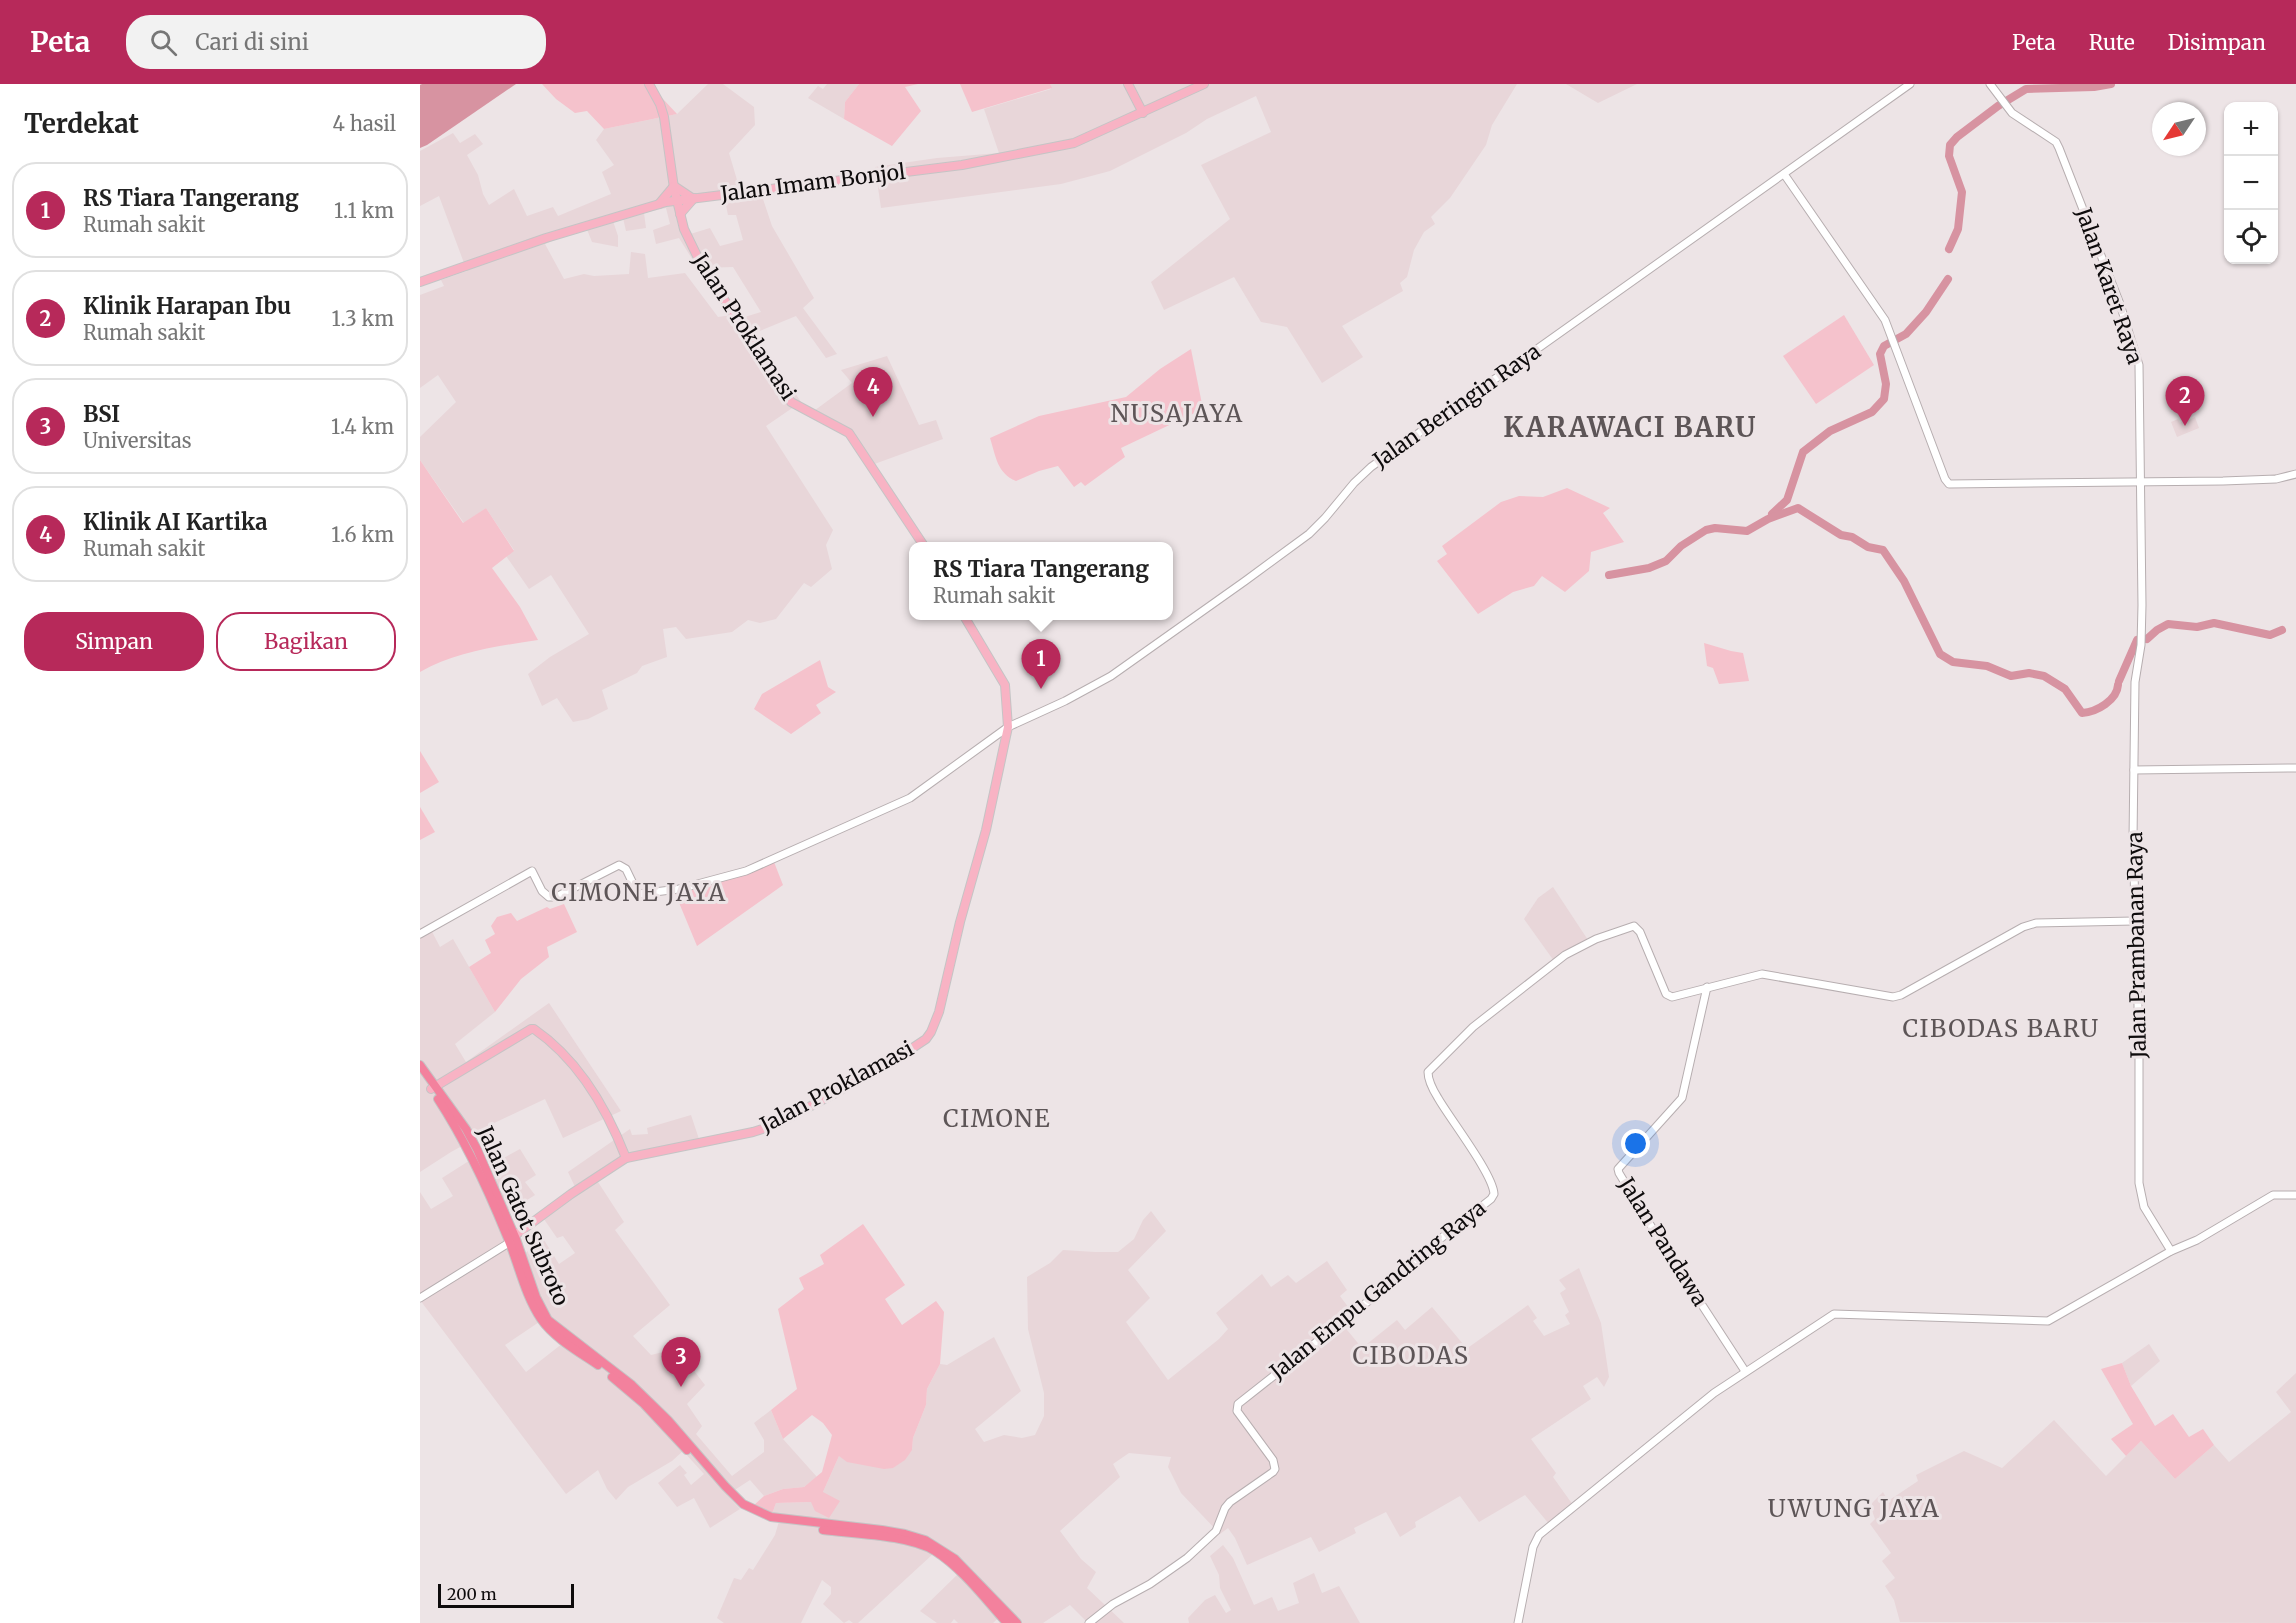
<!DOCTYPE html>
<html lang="id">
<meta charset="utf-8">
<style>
body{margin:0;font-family:Merriweather,serif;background:#f2f2f2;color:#222}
.controls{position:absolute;right:18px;top:18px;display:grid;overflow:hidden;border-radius:12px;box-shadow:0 2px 4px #0004}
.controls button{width:54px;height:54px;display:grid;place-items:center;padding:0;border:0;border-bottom:2px solid #e0e0e0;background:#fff;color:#222;font:30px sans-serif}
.compass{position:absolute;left:1732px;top:18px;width:54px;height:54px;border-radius:50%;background:#fff;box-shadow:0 2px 4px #0004;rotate:235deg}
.scale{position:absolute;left:18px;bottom:15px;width:136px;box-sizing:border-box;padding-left:6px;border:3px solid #0e0b0c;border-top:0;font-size:16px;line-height:21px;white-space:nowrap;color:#0e0b0c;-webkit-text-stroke:4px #ede4e6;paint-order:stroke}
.you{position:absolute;left:1216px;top:1060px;width:21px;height:21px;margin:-15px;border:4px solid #fff;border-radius:50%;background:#1a73e8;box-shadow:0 0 0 9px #1a73e833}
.badge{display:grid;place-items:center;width:39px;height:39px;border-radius:50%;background:#b7295a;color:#fff;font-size:20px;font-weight:700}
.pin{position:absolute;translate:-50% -50px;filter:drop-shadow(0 2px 3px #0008)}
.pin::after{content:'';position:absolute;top:32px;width:21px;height:18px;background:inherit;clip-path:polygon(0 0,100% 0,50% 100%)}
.popup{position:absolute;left:489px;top:458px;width:264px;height:78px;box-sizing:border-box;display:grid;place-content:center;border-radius:12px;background:#fff;filter:drop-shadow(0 2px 4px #0005);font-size:20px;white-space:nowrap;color:#767676}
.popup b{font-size:22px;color:#222}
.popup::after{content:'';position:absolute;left:50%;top:100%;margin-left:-12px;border:12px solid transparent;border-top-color:#fff}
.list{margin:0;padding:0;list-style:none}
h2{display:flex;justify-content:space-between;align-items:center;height:78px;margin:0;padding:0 24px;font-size:26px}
h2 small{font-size:20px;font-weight:400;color:#767676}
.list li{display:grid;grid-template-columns:39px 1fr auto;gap:18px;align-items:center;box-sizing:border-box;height:96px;margin:0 12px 12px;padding:0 12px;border:2px solid #e0e0e0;border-radius:24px}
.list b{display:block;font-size:22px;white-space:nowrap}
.list p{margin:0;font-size:20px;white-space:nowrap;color:#767676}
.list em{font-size:20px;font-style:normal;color:#767676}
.actions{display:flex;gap:12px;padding:18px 24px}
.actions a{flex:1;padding:14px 0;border:2px solid #b7295a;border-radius:24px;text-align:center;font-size:21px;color:#b7295a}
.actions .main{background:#b7295a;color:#fff}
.icon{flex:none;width:33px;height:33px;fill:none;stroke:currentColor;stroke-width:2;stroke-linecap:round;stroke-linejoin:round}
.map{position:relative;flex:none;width:1876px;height:1539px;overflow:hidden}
header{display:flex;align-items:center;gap:36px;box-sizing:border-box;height:84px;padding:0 30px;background:#b7295a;color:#fff}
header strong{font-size:28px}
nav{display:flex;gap:33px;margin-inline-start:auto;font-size:21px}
.search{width:420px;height:54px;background:#f2f2f2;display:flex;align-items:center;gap:15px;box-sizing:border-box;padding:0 21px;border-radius:24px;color:#767676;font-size:22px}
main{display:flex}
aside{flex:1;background:#fff}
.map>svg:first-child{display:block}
</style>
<header>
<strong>Peta</strong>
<div class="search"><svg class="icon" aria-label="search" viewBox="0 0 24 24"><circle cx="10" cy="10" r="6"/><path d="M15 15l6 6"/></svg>Cari di sini</div>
<nav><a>Peta</a><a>Rute</a><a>Disimpan</a></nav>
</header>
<main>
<aside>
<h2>Terdekat<small>4 hasil</small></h2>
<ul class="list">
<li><span class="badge">1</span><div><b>RS Tiara Tangerang</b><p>Rumah sakit</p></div><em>1.1 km</em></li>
<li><span class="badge">2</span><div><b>Klinik Harapan Ibu</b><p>Rumah sakit</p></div><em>1.3 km</em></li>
<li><span class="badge">3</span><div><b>BSI</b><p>Universitas</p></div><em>1.4 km</em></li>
<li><span class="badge">4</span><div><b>Klinik AI Kartika</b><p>Rumah sakit</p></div><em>1.6 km</em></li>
</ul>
<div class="actions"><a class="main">Simpan</a><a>Bagikan</a></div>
</aside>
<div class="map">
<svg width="1876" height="1539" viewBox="0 0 1876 1539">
<rect width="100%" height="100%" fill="#ede4e6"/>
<!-- built -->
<g fill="#e8d6d9" fill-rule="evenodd">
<path d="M288 0H303L334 23 335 41 309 69 320 106 339 103 352 142 394 214 383 224 417 270 406 274 376 232 335 249 381 318 346 342 413 446 406 461 412 485 391 503 384 499 356 535 340 539 328 536 312 548 266 555 256 543 243 545 247 573 222 582 217 589 182 606 188 625 168 635 153 638 137 614 122 622 108 590 130 573 169 550 131 491 109 505 86 472 94 466 66 424 44 439 0 376V353L36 318 18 291 0 304V211L24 202 21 196 47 187 19 112 0 122V67L33 49 40 59 55 50 63 60 47 71 58 91 63 110 69 121 94 105 107 132 133 123 138 132 191 110 182 88 194 81 176 56 184 45 257 30ZM304 112 308 131H316L323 156 300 162 290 144 267 151 264 131 270 120ZM246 124 250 140 233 146 236 160 259 154 274 178 284 184 313 183 341 228 315 236 312 231 298 233 265 189 228 194 225 170 211 168 209 190 174 192 164 190 144 195 125 160 166 143 172 158 198 163V152L193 137 203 134 206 147 226 144 224 129Z"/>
<path d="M407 0H439L425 18 424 35 388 14 398 2 403 5Z"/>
<path d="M630 0H1097L1072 41 1066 61 1030 114 1011 133 1015 140 1004 148 994 166 987 193 980 199 983 207 922 242 943 273 902 299 867 243 841 238 814 193 744 226 731 198 810 135 781 81 851 48 836 12 787 35 766 49 690 87 641 100 461 124 455 83 517 74 579 69 564 25 631 5Z"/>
<path d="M1146 0H1217L1178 19Z"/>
<path d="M467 272 499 341 516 336 523 355 449 382 432 353 387 332 432 299 421 286Z"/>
<path d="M1775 333 1779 344 1757 353 1751 338 1758 335 1760 339 1768 334 1769 336Z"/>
<path d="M1133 803 1168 856 1134 877 1104 835 1118 814Z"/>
<path d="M9 842 20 863 33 855 75 928 35 960 46 978 129 919 201 1027 143 1054 125 1015 72 1040 73 1045 31 1068 0 1088V847Z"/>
<path d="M271 1031 281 1061 216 1072 178 1098 204 1138 195 1146 250 1221 213 1252 231 1271 247 1267 261 1284 268 1279 285 1301 267 1320 282 1342 276 1350 312 1392 344 1368V1356L334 1339 351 1326 363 1355 397 1393 384 1403 363 1405 344 1412 330 1396 307 1411 320 1425 290 1444 274 1414 257 1423 238 1399 260 1381 267 1389 264 1391 271 1401 284 1390 263 1367 252 1377 208 1403 196 1416 187 1405 178 1386 146 1410 0 1216V1108L11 1125 33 1112 22 1094 63 1068 69 1082 100 1065 116 1091 105 1098 115 1111 88 1128 105 1169 124 1156 139 1180 155 1169 143 1152 137 1154 119 1128 155 1103 148 1088 210 1045 212 1051 228 1050 227 1044ZM128 1232 152 1252 106 1288 85 1261Z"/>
<path d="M731 1127 746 1147 708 1186 730 1214 706 1238 748 1296 799 1255 808 1245 796 1229 842 1190 851 1203 868 1191 876 1199 907 1177 927 1206 920 1212 934 1231 923 1241 942 1264 977 1236 985 1246 1012 1223 1043 1260 1049 1263 1108 1221 1117 1234 1113 1237 1124 1252 1150 1240 1145 1231 1149 1228 1140 1209 1146 1205 1139 1196 1159 1184 1181 1239 1189 1293 1184 1303 1177 1293 1163 1302 1171 1315 1111 1355 1136 1389 1133 1393 1153 1421 1129 1440 1105 1411 1059 1438 1040 1412 995 1438 996 1443 980 1453 966 1428 934 1444 936 1449 899 1468 891 1453 827 1481 815 1454 808 1444 800 1450 761 1409 748 1383 751 1373 709 1369 693 1380 700 1393 640 1447 661 1475 676 1488 667 1504 704 1539H668L650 1521 623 1539H598L586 1527 573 1539H538L534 1535 531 1539H517L500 1527 538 1490 513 1470 438 1539H433L429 1536 424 1539 403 1520 411 1510V1503L402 1496 381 1539H304L297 1534 314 1494 321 1496 329 1484 333 1486 355 1451 360 1434 352 1430 356 1419 391 1418 403 1408 419 1372 492 1366 493 1354 506 1321 507 1305 520 1280 527 1281 574 1253 601 1307 555 1345 564 1358 584 1351 602 1354 615 1351 624 1332V1309L608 1245 607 1193 630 1179 643 1166 675 1168H698L714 1155 723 1136Z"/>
<path d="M1729 1260 1740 1277 1711 1302 1702 1279Z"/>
<path d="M1876 1289V1539L1480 1538 1474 1516 1465 1502 1475 1494 1462 1477 1471 1469 1450 1440 1455 1435 1450 1421 1463 1408 1468 1417 1498 1397 1496 1391 1544 1367 1582 1384 1634 1336 1686 1392 1721 1357 1755 1395 1794 1361 1809 1378 1871 1328 1856 1308Z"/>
<path d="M803 1461 813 1474 834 1521 852 1513 858 1527 879 1519 873 1499 894 1489 902 1509 919 1502 940 1539H769L768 1534 785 1516 795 1511 806 1529 811 1526 800 1504 799 1491 790 1472Z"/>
</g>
<!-- green -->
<g fill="#f5c2cc">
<path d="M122 0H229L257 30 184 45 167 27 155 29 136 15Z"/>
<path d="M439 0H498L485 3 501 27 472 62 424 35 425 18Z"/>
<path d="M540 0H630L632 4 552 28Z"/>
<path d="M1424 231 1454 281 1396 320 1363 272Z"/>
<path d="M771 265 783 325 701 364 705 373 665 402 661 398 654 403 638 382 619 387 596 397C577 389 576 373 570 354L619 332 706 313 740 285Z"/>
<path d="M0 376 43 439 66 424 94 467 72 484 100 523 118 556C78 562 35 568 0 588Z"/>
<path d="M1147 404 1190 424 1183 429 1204 458 1171 468 1169 487 1145 508 1122 492 1114 502 1093 508 1058 530 1017 477 1027 470 1022 462 1081 418 1099 412 1123 413Z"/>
<path d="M1284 559 1311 567 1323 569 1329 597 1299 600 1293 584 1287 582Z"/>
<path d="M400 576 408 603 416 608 396 621 401 629 371 650 334 625 342 610Z"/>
<path d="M0 667 19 698 0 709Z"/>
<path d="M0 723 15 748 0 756Z"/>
<path d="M354 778 363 801 277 862 255 809 333 788Z"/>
<path d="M144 820 157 848 127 863 129 873 101 895 75 928 49 883 71 869 65 856 75 850 71 842 77 833 91 829 97 837 127 823 130 825Z"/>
<path d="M443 1140 485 1201 465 1215 482 1241 516 1217 524 1228 520 1280 507 1305 506 1321 493 1354 492 1366 485 1376 473 1384 464 1385 427 1378 419 1372 403 1408 420 1417 409 1434 395 1427 391 1418 356 1419 352 1430 333 1422 344 1412 363 1405 384 1403 402 1388 412 1351 403 1339 392 1331 363 1355 351 1326 377 1305 358 1225 384 1205 379 1194 404 1180 400 1171Z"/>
<path d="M1702 1279 1711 1302 1735 1342 1753 1330 1769 1353 1783 1345 1794 1361 1755 1395 1721 1357 1706 1372 1691 1355 1713 1340 1681 1285Z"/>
</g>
<!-- water -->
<path fill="#d793a1" d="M2 0H96L7 61 0 64V1Z"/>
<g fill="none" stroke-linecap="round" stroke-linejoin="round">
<!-- river -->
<g stroke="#d793a1" stroke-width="8">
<path d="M1529 165 1538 145 1542 108 1529 72 1530 61 1537 53 1578 22 1606 5 1674 3 1691 0"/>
<path d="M1352 430 1367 416 1383 368 1410 347 1452 328 1464 315 1466 300 1460 270 1464 262 1486 250 1506 228 1528 195"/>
<path d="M1189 491 1229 484 1246 477 1261 462 1286 446 1295 444 1327 447 1348 435 1378 424 1421 451 1432 453 1448 463 1463 466 1484 497 1520 570 1533 578 1567 582 1591 592 1609 589 1624 592 1645 605 1662 629C1677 628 1697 616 1698 601"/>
<path d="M1727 555 1737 546 1748 540 1777 543 1794 539 1850 551 1862 546"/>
<path d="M1699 597 1717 556"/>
</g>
<defs>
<g id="secondary">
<path d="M1570 0 1592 29 1636 58 1639 64 1700 220 1719 281 1722 521 1721 561 1715 598 1713 756 1719 955V1099L1724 1123 1751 1167"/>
<path d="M1364 90 1465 236 1525 395 1529 400 1803 397 1856 395 1876 390"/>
<path d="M1714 686 1876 684"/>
<path d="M0 850 112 787 122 807 129 813H136L199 781 206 785 218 810 259 805 326 787 490 714 588 643 645 617 691 592 825 497 889 450 905 434 934 399 951 383 1490 0"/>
<path d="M1287 903 1262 1014 1198 1085 1199 1089 1237 1152 1325 1287"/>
<path d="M0 1214 92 1157"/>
<path d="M669 1539 693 1520 730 1500 767 1474 796 1447 805 1424 810 1418 853 1388 855 1385 853 1376 817 1327 818 1320 956 1211 1006 1166 1071 1115 1074 1110C1073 1090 1030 1035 1018 1014 1013 1006 1008 997 1008 988L1053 943 1145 871 1176 855 1214 842 1220 848 1246 910 1252 913 1342 890 1473 913 1481 911 1603 843 1616 839 1714 837"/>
<path d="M1098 1539 1113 1463 1119 1451 1294 1309 1414 1230 1628 1237 1751 1167 1777 1156 1853 1111H1876"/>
</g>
<g id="primary">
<path d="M229 0 240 20 244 33 254 104 264 145 281 180 371 318 429 349 504 462"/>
<path d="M708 0 723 29"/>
<path d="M239 120 254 102 272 114"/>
<path d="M260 130 274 114"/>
<path d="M0 198 126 154 246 118 542 81 654 59 784 0"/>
<path d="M11 1005 111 945H114C159 976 187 1025 206 1074"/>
<path d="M90 1155 151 1110 206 1074 333 1048 355 1041 419 1007 491 965 506 955 511 948 519 928 540 838 566 746 588 643 585 601 544 532"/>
</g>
<g id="highway">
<path d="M0 981 46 1045 57 1065 96 1155 116 1213 128 1236 212 1301 248 1336 305 1402 323 1420 351 1433 462 1446 485 1450 505 1456 535 1475 597 1539"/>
<path d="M18 1015C46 1058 67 1103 86 1150 98 1177 104 1210 121 1235 134 1254 159 1268 178 1281"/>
<path d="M192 1293 224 1320 267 1366"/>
<path d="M403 1446C435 1450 489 1451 515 1467 543 1485 565 1515 587 1539"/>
</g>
</defs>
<!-- secondary casing -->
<use href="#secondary" stroke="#b7aeb0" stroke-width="9"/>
<!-- primary casing -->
<use href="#primary" stroke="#c5c4c5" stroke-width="10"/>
<!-- highway casing -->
<use href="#highway" stroke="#c5c4c5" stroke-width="10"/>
<!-- secondary -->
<use href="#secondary" stroke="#fff" stroke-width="7"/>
<!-- primary -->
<use href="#primary" stroke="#f8b3c4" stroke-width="8"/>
<!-- highway -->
<use href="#highway" stroke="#f3819d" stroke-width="8"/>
</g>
<g text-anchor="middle" stroke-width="6" stroke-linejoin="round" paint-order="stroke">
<!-- street labels -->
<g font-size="21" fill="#0e0b0c" stroke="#ede4e6">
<text transform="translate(393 99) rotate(-7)" y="7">Jalan Imam Bonjol</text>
<text transform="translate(1689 202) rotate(71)" y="7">Jalan Karet Raya</text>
<text transform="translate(324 243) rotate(57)" y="7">Jalan Proklamasi</text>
<text transform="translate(1037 322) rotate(-35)" y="7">Jalan Beringin Raya</text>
<text transform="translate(1717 861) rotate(-91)" y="7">Jalan Prambanan Raya</text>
<text transform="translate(417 1003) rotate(-28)" y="7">Jalan Proklamasi</text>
<text transform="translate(103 1132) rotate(66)" y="7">Jalan Gatot Subroto</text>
<text transform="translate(1243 1158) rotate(58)" y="7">Jalan Pandawa</text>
<text transform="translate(958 1206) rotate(-39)" y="7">Jalan Empu Gandring Raya</text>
</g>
<!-- quarter labels -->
<g font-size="24" letter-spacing="1.5" fill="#5d5557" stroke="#ede4e6">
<text x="757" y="338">NUSAJAYA</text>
<text x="219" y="817">CIMONE JAYA</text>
<text x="1581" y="953">CIBODAS BARU</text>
<text x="577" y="1043">CIMONE</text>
<text x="991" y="1280">CIBODAS</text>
<text x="1434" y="1433">UWUNG JAYA</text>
</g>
<!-- district labels -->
<g font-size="27" font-weight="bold" letter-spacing="1.5" fill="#5d5557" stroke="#ede4e6">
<text x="1210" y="353">KARAWACI BARU</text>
</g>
</g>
</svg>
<div class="controls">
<button>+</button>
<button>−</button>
<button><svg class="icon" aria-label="locate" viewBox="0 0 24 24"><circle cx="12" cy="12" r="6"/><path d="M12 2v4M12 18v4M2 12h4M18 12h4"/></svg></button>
</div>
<svg class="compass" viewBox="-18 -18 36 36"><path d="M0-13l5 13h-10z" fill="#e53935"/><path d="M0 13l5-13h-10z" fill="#767676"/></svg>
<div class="scale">200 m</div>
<div class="you"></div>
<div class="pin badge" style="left:621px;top:605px">1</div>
<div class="popup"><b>RS Tiara Tangerang</b>Rumah sakit</div>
<div class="pin badge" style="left:1765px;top:342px">2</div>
<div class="pin badge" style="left:261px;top:1303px">3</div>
<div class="pin badge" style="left:453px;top:333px">4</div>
</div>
</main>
